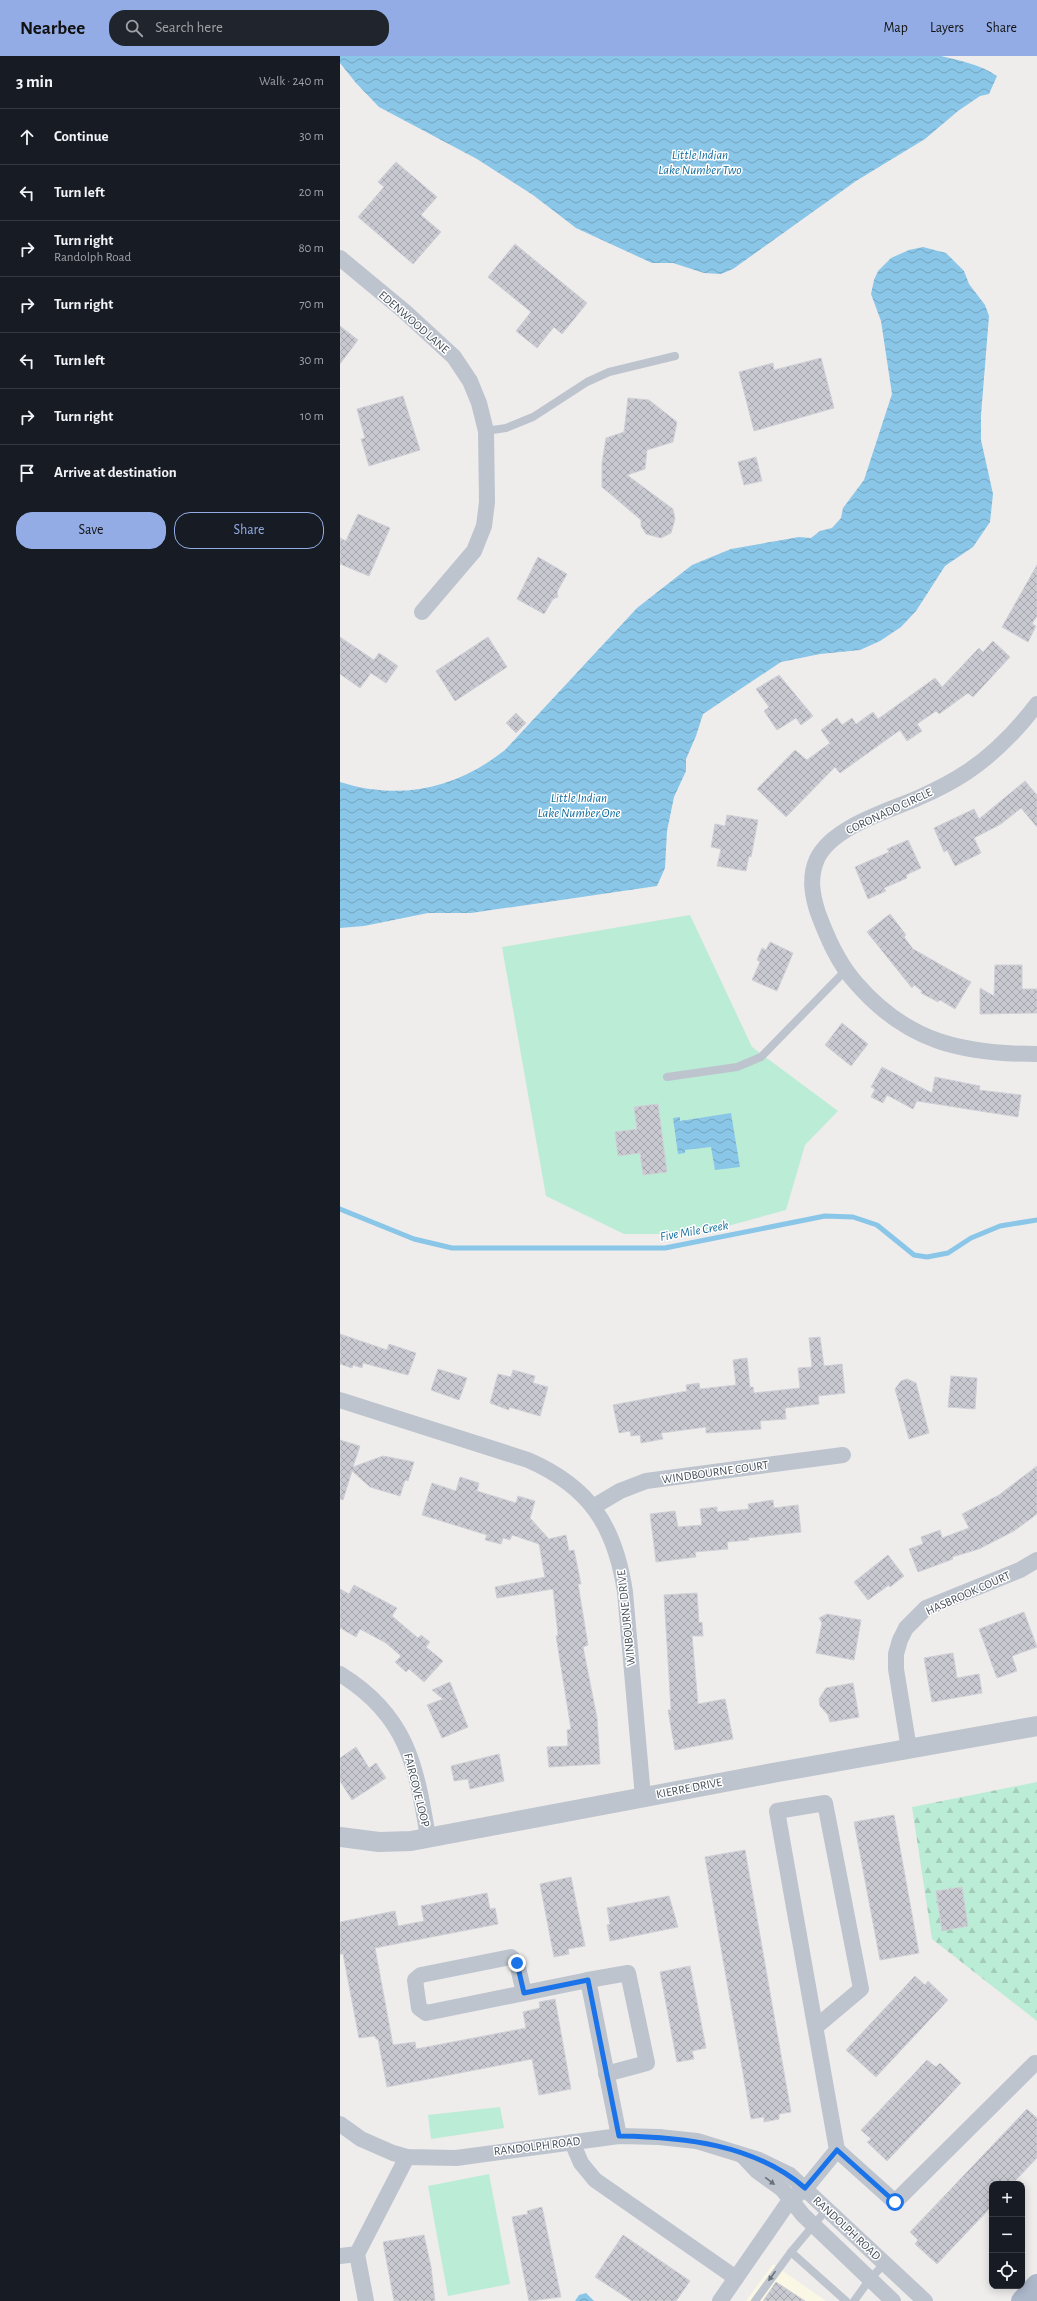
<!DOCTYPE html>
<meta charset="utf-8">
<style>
body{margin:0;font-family:"Alegreya Sans",sans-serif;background:#20242c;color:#f1f3f6}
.controls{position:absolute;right:12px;bottom:12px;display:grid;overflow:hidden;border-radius:8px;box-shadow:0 2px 10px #0003}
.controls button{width:36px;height:36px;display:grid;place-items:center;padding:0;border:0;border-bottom:1px solid #363941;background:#171b24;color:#f1f3f6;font:20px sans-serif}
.stop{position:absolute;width:12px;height:12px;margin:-9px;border:3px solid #1a73e8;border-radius:50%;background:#fff}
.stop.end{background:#1a73e8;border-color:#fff;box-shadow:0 1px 4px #0008}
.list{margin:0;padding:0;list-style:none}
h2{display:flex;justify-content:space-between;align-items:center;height:52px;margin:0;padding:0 16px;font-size:17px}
h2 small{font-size:13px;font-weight:400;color:#9ea1a6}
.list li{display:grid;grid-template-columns:26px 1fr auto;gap:12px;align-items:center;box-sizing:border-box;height:56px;padding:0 16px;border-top:1px solid #363941}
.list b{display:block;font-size:15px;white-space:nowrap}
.list p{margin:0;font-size:13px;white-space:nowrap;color:#9ea1a6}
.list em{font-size:13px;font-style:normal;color:#9ea1a6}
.actions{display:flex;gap:8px;padding:12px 16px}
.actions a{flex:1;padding:9px 0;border:1px solid #93ace6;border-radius:16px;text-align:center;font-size:14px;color:#93ace6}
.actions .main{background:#93ace6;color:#111}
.icon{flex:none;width:22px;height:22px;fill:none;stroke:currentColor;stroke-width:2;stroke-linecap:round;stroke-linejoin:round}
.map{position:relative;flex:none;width:697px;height:2245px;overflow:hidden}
header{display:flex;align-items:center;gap:24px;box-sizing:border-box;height:56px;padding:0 20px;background:#93ace6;color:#111}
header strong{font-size:19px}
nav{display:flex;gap:22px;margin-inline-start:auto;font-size:14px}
.search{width:280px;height:36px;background:#20242c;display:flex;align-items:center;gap:10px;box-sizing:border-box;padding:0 14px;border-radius:16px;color:#9ea1a6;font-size:15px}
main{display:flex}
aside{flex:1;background:#171b24}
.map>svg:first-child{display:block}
</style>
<header>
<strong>Nearbee</strong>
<div class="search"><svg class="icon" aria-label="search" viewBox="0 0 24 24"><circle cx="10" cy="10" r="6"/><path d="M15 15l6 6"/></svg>Search here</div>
<nav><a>Map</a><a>Layers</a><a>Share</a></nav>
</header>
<main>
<aside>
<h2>3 min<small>Walk · 240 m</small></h2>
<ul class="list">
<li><svg class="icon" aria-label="ahead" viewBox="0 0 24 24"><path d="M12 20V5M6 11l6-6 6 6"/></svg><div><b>Continue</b></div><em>30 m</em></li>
<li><svg class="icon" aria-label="left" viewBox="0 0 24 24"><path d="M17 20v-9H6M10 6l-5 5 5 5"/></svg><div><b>Turn left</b></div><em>20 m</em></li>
<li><svg class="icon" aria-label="right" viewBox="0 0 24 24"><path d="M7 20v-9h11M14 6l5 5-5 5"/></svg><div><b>Turn right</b><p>Randolph Road</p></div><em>80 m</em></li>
<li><svg class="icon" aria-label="right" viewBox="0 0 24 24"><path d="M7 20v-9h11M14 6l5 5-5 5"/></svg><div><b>Turn right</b></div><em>70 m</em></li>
<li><svg class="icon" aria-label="left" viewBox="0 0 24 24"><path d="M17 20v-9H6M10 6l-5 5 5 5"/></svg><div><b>Turn left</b></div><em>30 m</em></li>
<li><svg class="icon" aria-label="right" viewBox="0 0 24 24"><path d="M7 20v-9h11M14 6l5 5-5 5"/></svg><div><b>Turn right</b></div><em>10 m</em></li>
<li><svg class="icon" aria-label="arrive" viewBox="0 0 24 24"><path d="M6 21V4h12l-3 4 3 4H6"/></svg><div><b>Arrive at destination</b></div></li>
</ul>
<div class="actions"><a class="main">Save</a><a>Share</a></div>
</aside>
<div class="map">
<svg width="697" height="2245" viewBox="0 0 697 2245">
<defs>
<pattern id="forest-firs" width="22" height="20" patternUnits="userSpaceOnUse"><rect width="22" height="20" fill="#bbecd5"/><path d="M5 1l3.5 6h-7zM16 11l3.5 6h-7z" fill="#a2ccb9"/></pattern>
<pattern id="water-waves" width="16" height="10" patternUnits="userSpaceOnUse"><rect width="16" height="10" fill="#8ac6e7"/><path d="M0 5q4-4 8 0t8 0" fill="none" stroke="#73a3be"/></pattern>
<pattern id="building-cross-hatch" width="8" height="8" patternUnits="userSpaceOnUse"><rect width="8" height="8" fill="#c9cad1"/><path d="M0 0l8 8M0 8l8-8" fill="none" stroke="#a5a6ac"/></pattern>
</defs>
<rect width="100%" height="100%" fill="#efecec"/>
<!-- commercial -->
<path fill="#faf7e4" d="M433 2208 486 2245H406Z"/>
<!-- forest -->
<path fill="url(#forest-firs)" d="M697 1726V1965L592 1883 572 1751Z"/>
<!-- green -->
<g fill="#bbecd5">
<path d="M350 859 412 991 498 1055 465 1089 446 1154 359 1178H284L206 1140 162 891Z"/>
<path d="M160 2051 164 2072 91 2083 88 2059Z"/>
<path d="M149 2118 170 2228 108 2240 88 2130Z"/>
</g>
<!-- water -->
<g fill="url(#water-waves)">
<path d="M0 0H601C620 5 640 8 657 20L649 38 640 40 618 55 585 83 516 125 393 213 381 218 364 217 333 207H312L236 172 193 139 137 103 39 51 16 27 0 7Z"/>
<path d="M583 191 606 197 624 215 629 228 645 249 649 260 641 359V384L653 438 650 466 633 491 605 510 576 555 561 571 540 585 520 594 480 598 441 606 363 658 356 680 346 703V715L334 741 327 775 325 812 317 830 131 857H88L24 870 0 872V726C60 745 116 733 165 694L297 552 352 509 391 493 459 481 471 482 480 475 492 472 501 462 503 452 524 424 552 338 541 265 531 238 534 224 538 215 551 202 569 194Z"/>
<path d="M391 1057 400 1111 375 1114 371 1091 345 1094V1097L338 1098 333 1062 340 1061V1065Z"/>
<path d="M246 2237 254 2245H235L239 2239Z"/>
</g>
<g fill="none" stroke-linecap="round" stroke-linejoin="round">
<!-- stream -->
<path stroke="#8ac6e7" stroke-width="5" d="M0 1153 74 1183 112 1192H325L485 1160 513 1161 537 1169 574 1199 587 1201 608 1197 631 1182 660 1170 697 1164"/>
</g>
<!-- building -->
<g fill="url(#building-cross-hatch)" stroke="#d0d1d7">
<path d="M56 106 97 141 81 159 101 176 73 208 18 161 44 131 38 126Z"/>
<path d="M175 188 247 247 222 278 214 271 197 292 176 275 191 256 148 221Z"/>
<path d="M0 270 18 284 0 308Z"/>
<path d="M481 302 494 352 414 375 399 316 433 307 434 314Z"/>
<path d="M63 340 80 394 29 410 21 383 25 382 17 353Z"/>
<path d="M288 342 309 344 337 366 333 386 307 394 305 413 287 419 333 453 335 463 331 477 321 482 306 478 301 470V464L262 431V407L266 382 284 376Z"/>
<path d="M416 401 422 425 404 429 398 406Z"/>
<path d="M18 458 50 472 29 520 0 508V482L6 485Z"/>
<path d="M198 501 227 518 217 536 218 541 213 543 204 558 177 543Z"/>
<path d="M697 509V560L692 568 696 570 688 586 662 571Z"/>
<path d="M0 581 34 604 39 597 58 610 46 627 31 617 20 632 0 618Z"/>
<path d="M148 581 167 611 115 645 96 615Z"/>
<path d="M653 585 670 601 633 641 628 637 599 658 596 655 577 668 582 675 567 685 560 674 500 717 495 711 446 761 417 733 455 694 467 704 490 687 481 674 497 662 502 669 512 662 516 668 533 656 538 663 595 622 602 631 639 592 643 596Z"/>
<path d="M439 619 473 660 461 669 456 662 437 674 424 655 429 651 416 633Z"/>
<path d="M176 657 186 667 176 677 166 667Z"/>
<path d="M685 725 697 739V771L681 752 661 768 634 782 641 797 615 810 607 794 604 796 594 772 634 753 639 763Z"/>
<path d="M387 759 418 764 411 801 409 800 406 815 377 810 381 793 371 791 375 768 385 770Z"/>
<path d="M568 784 581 812 566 819 567 822 544 832 546 835 528 843 515 811 549 796 547 793Z"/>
<path d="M550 858 566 879 564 881 573 893 631 926 615 953 600 944 598 946 581 937 582 935 574 929 572 932 527 876Z"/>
<path d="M430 886 453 897 437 935 412 924 420 906 417 904 422 892 426 894Z"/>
<path d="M655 909H682V933H697V957L640 958V932L654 940Z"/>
<path d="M502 967 528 988 511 1010 485 989Z"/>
<path d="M542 1011 592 1037 595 1021 640 1030 639 1034 681 1039 678 1061 577 1045 573 1053 547 1039 543 1047 531 1041 535 1033 531 1031Z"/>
<path d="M318 1048 327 1116 303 1119 300 1097 278 1100 275 1076 297 1073 294 1051Z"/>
<path d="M0 1278 47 1294 49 1288 76 1297 68 1319 23 1307 22 1312 13 1309 12 1312 0 1308Z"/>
<path d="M480 1281 484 1310 502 1308 505 1337 478 1340 479 1348 445 1352 446 1363 420 1365 421 1373 366 1377V1371L321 1377 323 1383 301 1387 300 1379 291 1380 290 1375 279 1377 273 1349 347 1335 346 1329 359 1327 360 1333 396 1329 393 1304 407 1302 410 1331H413L414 1337 460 1332 458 1312 472 1311 469 1282Z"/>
<path d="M98 1313 127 1322 119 1344 91 1334Z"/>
<path d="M173 1314 195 1320 193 1327 208 1331 200 1360 169 1351V1354L150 1347 158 1318 171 1321Z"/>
<path d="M611 1320 637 1322 635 1353 608 1351Z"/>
<path d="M567 1323 576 1327 589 1377 569 1383 555 1333 561 1325Z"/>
<path d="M0 1384 20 1390 13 1411 43 1400 74 1406 68 1425 65 1424 60 1440 30 1431 12 1415 3 1444 0 1443Z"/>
<path d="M697 1410V1458L674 1475 639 1493 612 1501 613 1503 578 1516 569 1493 583 1488 581 1481 600 1474 602 1482 629 1472 622 1458 659 1439Z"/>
<path d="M120 1421 139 1427 137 1435 176 1447 178 1440 195 1445 190 1462 209 1483 226 1479 229 1495 234 1494 241 1528H238L248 1589 243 1591 257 1662 260 1708 209 1711 207 1691 228 1690 227 1674 231 1673 216 1580 218 1579 213 1533 157 1542 155 1531 205 1521 199 1488 172 1479 170 1484 163 1482 161 1488 145 1484 147 1479 82 1459 92 1427 116 1435Z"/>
<path d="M433 1444 434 1452 458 1449 461 1476 408 1482 409 1484 387 1486 388 1493 355 1496 356 1501 316 1506 310 1458 335 1455 338 1471 362 1469 360 1453 377 1451V1456L409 1453 408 1448Z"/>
<path d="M548 1499 564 1520 550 1531 549 1529 528 1544 514 1526Z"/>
<path d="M14 1529 57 1552 52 1560 78 1582 81 1579 90 1586 86 1591 103 1605 84 1626 69 1613 66 1616 55 1606 61 1600 46 1587 20 1573 16 1581 0 1572V1533L9 1538Z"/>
<path d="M357 1537 359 1567 362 1566 363 1580H352L358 1648 385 1643 393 1683 335 1694 328 1654H331L324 1539Z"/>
<path d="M684 1556 697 1591 672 1600 677 1615 657 1622 639 1573Z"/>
<path d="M487 1558 521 1564 514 1604 476 1597 482 1567 479 1562Z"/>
<path d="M613 1597 617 1622 639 1618 642 1637 592 1646 584 1602Z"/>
<path d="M110 1626 128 1671 102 1682 87 1649 103 1643 92 1634Z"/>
<path d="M513 1627 519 1661 490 1666 488 1659 480 1650 479 1643 486 1632Z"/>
<path d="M16 1691 29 1712 36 1707 46 1722 12 1744 0 1725V1702Z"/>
<path d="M159 1698 164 1725 130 1733 128 1723 114 1725 111 1710Z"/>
<path d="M554 1759 579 1897 540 1904 514 1766Z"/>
<path d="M405 1794 451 2056 439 2058V2063L424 2066V2061L411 2063 365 1801Z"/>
<path d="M231 1821 245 1890 228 1893 229 1898 214 1901 200 1828Z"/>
<path d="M622 1831 628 1870 602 1875 596 1835Z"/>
<path d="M147 1837 150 1853 155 1852 158 1868 35 1892 53 1989 75 1986 76 1993 186 1972 183 1956 200 1952 199 1946 215 1943 231 2033 199 2039 192 2003 47 2031 38 1983H36L35 1980 19 1982 3 1898H0V1866L55 1855 58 1870 84 1865 81 1850Z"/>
<path d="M329 1840 338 1871 270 1885 267 1869 270 1868 267 1852Z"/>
<path d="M350 1910 366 1992 352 1995 354 2003 337 2006 320 1916Z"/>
<path d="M575 1920 585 1929 588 1925 608 1944 536 2021 506 1994Z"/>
<path d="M587 2004 596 2011 600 2007 621 2027 547 2105 527 2086 531 2083 521 2074Z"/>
<path d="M687 2053 697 2062V2102L672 2128H652V2150L597 2208 575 2188 578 2184 570 2176Z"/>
<path d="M202 2151 221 2241 189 2245 172 2161 188 2158 187 2155Z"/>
<path d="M84 2179 91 2211 95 2245H54L43 2186Z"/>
<path d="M283 2179 350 2225 336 2245H292L255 2221Z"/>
<path d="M436 2226 465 2245H423Z"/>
</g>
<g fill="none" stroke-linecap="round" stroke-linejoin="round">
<!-- service -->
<g stroke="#bdc4ce" stroke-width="8">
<path d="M146 375 166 372 193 361 247 326 269 316 335 300"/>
<path d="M327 1021 397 1011 421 1001 506 914"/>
<path d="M451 2196 506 2245"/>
<path d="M415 2245 451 2196 487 2153"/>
<path d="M514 2245 530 2223 545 2207"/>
</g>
<!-- minor -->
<g stroke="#bdc4ce" stroke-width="16">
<path d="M0 202 64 255 114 301 130 325 139 347 146 375 147 446 144 470 134 495 82 556"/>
<path d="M697 648C678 673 654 698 627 716 612 726 594 735 578 742 548 755 492 771 477 803 469 821 472 839 478 857 487 881 498 907 516 927 567 986 622 998 697 998"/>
<path d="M0 1344 188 1404C250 1431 275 1470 285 1536L303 1741"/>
<path d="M253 1451 280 1435 306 1425 503 1399"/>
<path d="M0 1618C67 1659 76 1709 88 1781"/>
<path d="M569 1693 556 1613V1598L560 1584 566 1572 586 1552 680 1514 697 1504"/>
<path d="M248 1924 288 1917 307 2007 266 2018"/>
<path d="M184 1937 177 1907 171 1901 81 1919 75 1924 79 1952 86 1957 248 1924 279 2080"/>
<path d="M0 2068 21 2083 53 2097 67 2101 116 2102 279 2080 319 2081 357 2085 419 2104 450 2119 585 2245"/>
<path d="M232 2086 241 2107 255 2124 396 2222 380 2245"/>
<path d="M497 2094 555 2146 695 2007"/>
<path d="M402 2099 417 2115 442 2133 463 2159 553 2245"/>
<path d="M0 2200 17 2198"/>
<path d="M396 2222 450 2144 465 2133 497 2094 437 1755 485 1747 521 1933 477 1970"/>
<path d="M26 2245 17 2198 67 2101"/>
</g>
<!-- tertiary -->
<path stroke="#bdc4ce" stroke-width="20" d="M0 1781 39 1786 71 1785 438 1716 697 1670"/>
<!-- primary -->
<path stroke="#acb7ca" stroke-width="22" d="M682 2245 697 2229"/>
</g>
<!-- one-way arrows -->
<defs><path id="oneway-solid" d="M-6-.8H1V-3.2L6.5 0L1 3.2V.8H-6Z"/></defs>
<g fill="#69717b">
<use href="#oneway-solid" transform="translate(430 2125) rotate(37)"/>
<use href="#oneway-solid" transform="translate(432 2220) rotate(126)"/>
</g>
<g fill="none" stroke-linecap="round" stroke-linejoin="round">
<!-- route -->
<path stroke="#1a73e8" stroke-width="5" d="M177 1907 184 1937 248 1924 279 2080C343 2081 414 2088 465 2132L497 2094 555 2146"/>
</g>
<g text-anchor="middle" stroke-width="3" stroke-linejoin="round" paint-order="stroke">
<!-- street labels -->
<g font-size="12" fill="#454d58" stroke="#fff">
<text transform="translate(74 266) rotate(41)" y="4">EDENWOOD LANE</text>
<text transform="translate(549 755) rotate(-25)" y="4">CORONADO CIRCLE</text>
<text transform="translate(375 1416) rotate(-8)" y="4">WINDBOURNE COURT</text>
<text transform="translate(628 1537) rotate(-24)" y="4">HASBROOK COURT</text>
<text transform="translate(286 1562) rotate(-96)" y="4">WINBOURNE DRIVE</text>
<text transform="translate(349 1732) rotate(-11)" y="4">KIERRE DRIVE</text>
<text transform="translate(77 1734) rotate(76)" y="4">FAIRCOVE LOOP</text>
<text transform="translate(197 2090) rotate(-7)" y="4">RANDOLPH ROAD</text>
<text transform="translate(507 2172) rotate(43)" y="4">RANDOLPH ROAD</text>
</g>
<!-- water labels -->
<g font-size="13" font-style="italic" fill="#136d9e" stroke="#fff">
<text x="360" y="103">Little Indian<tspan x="360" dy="15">Lake Number Two</tspan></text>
<text x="239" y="746">Little Indian<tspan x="239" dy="15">Lake Number One</tspan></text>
<text transform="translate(354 1174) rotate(-10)" y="5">Five Mile Creek</text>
</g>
</g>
</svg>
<div class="controls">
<button>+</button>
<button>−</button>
<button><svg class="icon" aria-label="locate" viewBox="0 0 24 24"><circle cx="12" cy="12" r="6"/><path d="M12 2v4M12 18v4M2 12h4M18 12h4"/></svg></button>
</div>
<div class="stop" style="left:555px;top:2146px"></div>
<div class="stop end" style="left:177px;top:1907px"></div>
</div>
</main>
